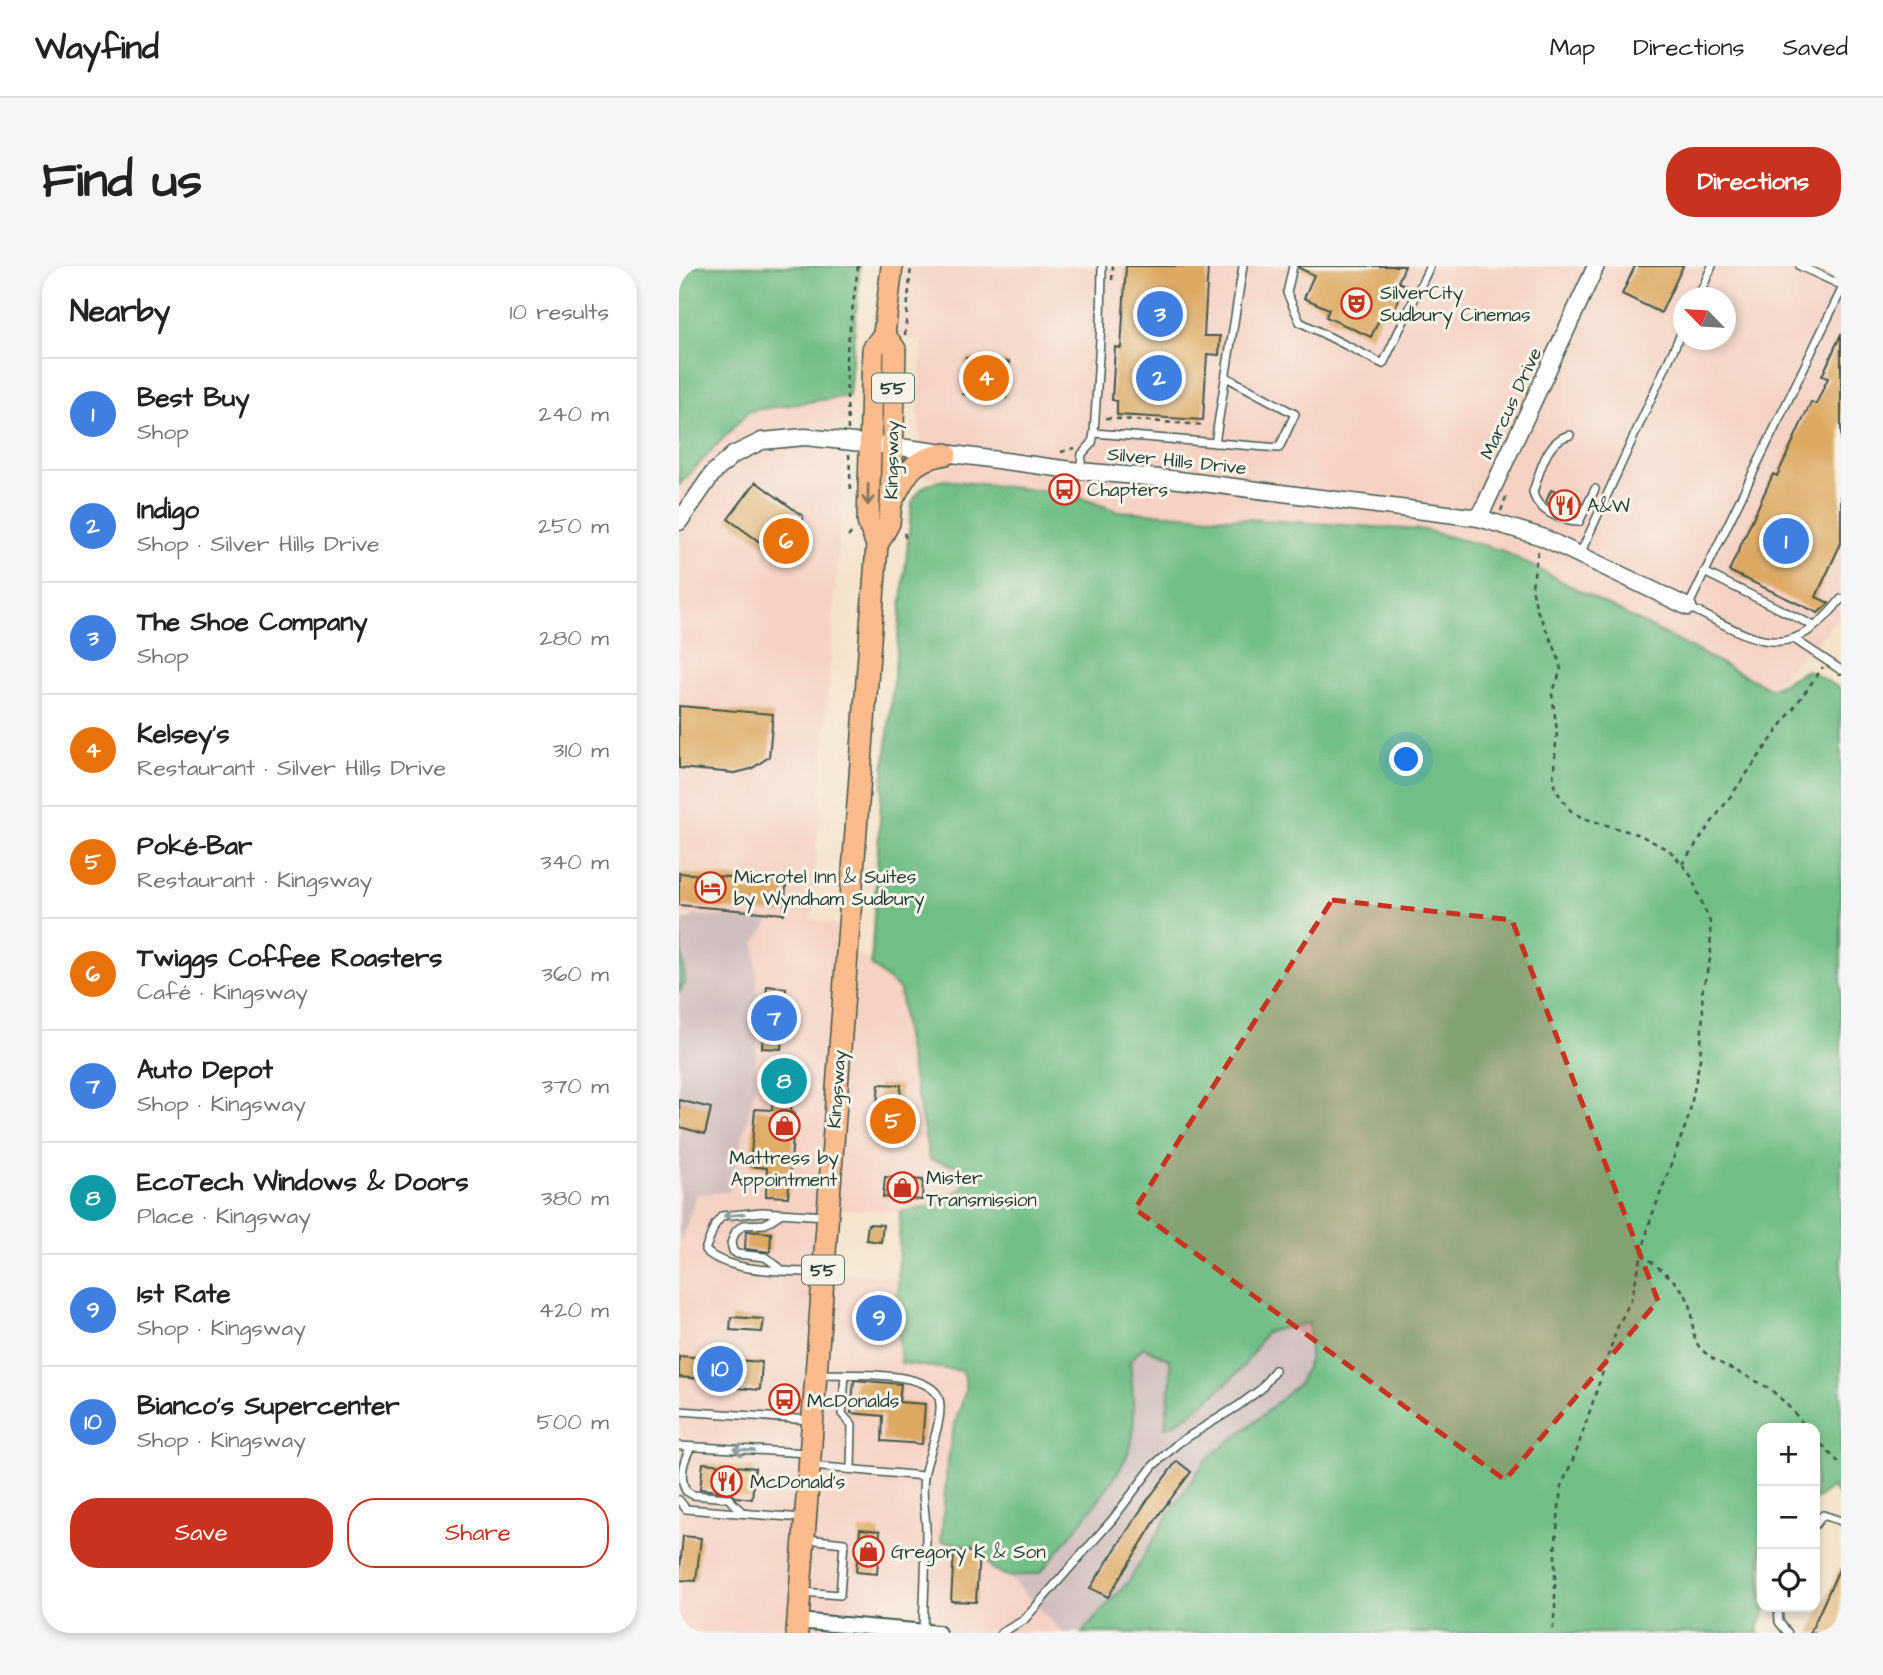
<!DOCTYPE html>
<meta charset="utf-8">
<style>
body{margin:0;font-family:"Architects Daughter",sans-serif;background:#f6f6f6;color:#222}
.controls{position:absolute;right:21px;bottom:21px;display:grid;overflow:hidden;border-radius:14px;box-shadow:0 4px 10px #0003}
.controls button{width:63px;height:63px;display:grid;place-items:center;padding:0;border:0;border-bottom:2px solid #e0e0e0;background:#fff;color:#222;font:35px sans-serif}
.compass{position:absolute;left:994px;top:21px;width:63px;height:63px;border-radius:50%;background:#fff;box-shadow:0 4px 10px #0003;rotate:295deg}
.you{position:absolute;left:728px;top:494px;width:24px;height:24px;margin:-18px;border:5px solid #fff;border-radius:50%;background:#1a73e8;box-shadow:0 0 0 10px #1a73e833}
.badge{display:grid;place-items:center;width:46px;height:46px;border-radius:50%;background:#c8321e;color:#fff;font-size:23px;font-weight:700}
.pin{position:absolute;translate:-50% -50%;border:4px solid #fff;box-shadow:0 2px 7px #0006}
.list{margin:0;padding:0;list-style:none}
h2{display:flex;justify-content:space-between;align-items:center;height:91px;margin:0;padding:0 28px;font-size:30px}
h2 small{font-size:23px;font-weight:400;color:#767676}
.list li{display:grid;grid-template-columns:46px 1fr auto;gap:21px;align-items:center;box-sizing:border-box;height:112px;padding:0 28px;border-top:2px solid #e0e0e0}
.list b{display:block;font-size:26px;white-space:nowrap}
.list p{margin:0;font-size:23px;white-space:nowrap;color:#767676}
.list em{font-size:23px;font-style:normal;color:#767676}
.actions{display:flex;gap:14px;padding:21px 28px}
.actions a{flex:1;padding:16px 0;border:2px solid #c8321e;border-radius:28px;text-align:center;font-size:24px;color:#c8321e}
.actions .main{background:#c8321e;color:#fff}
.icon{flex:none;width:38px;height:38px;fill:none;stroke:currentColor;stroke-width:2;stroke-linecap:round;stroke-linejoin:round}
.map{position:relative;flex:none;width:1162px;height:1367px;overflow:hidden;border-radius:28px}
header{display:flex;align-items:center;gap:42px;box-sizing:border-box;height:98px;padding:0 35px;background:#fff;border-bottom:2px solid #e0e0e0}
header strong{font-size:33px}
nav{display:flex;gap:38px;margin-inline-start:auto;font-size:24px}
.intro{display:flex;align-items:center;justify-content:space-between;box-sizing:border-box;height:168px;padding:0 42px}
h1{margin:0;font-size:49px}
.button{padding:18px 32px;border-radius:28px;background:#c8321e;color:#fff;font-size:24px;font-weight:700}
main{display:flex;gap:42px;padding:0 42px}
aside{flex:1;background:#fff;border-radius:28px;box-shadow:0 4px 10px #0003}
.map>svg:first-child{display:block}
</style>
<header>
<strong>Wayfind</strong>
<nav><a>Map</a><a>Directions</a><a>Saved</a></nav>
</header>
<div class="intro"><h1>Find us</h1><a class="button">Directions</a></div>
<main>
<aside>
<h2>Nearby<small>10 results</small></h2>
<ul class="list">
<li><span class="badge" style="background:#3f7fe0">1</span><div><b>Best Buy</b><p>Shop</p></div><em>240 m</em></li>
<li><span class="badge" style="background:#3f7fe0">2</span><div><b>Indigo</b><p>Shop · Silver Hills Drive</p></div><em>250 m</em></li>
<li><span class="badge" style="background:#3f7fe0">3</span><div><b>The Shoe Company</b><p>Shop</p></div><em>280 m</em></li>
<li><span class="badge" style="background:#e8710a">4</span><div><b>Kelsey's</b><p>Restaurant · Silver Hills Drive</p></div><em>310 m</em></li>
<li><span class="badge" style="background:#e8710a">5</span><div><b>Poké-Bar</b><p>Restaurant · Kingsway</p></div><em>340 m</em></li>
<li><span class="badge" style="background:#e8710a">6</span><div><b>Twiggs Coffee Roasters</b><p>Café · Kingsway</p></div><em>360 m</em></li>
<li><span class="badge" style="background:#3f7fe0">7</span><div><b>Auto Depot</b><p>Shop · Kingsway</p></div><em>370 m</em></li>
<li><span class="badge" style="background:#0f9aa8">8</span><div><b>EcoTech Windows &amp; Doors</b><p>Place · Kingsway</p></div><em>380 m</em></li>
<li><span class="badge" style="background:#3f7fe0">9</span><div><b>1st Rate</b><p>Shop · Kingsway</p></div><em>420 m</em></li>
<li><span class="badge" style="background:#3f7fe0">10</span><div><b>Bianco's Supercenter</b><p>Shop · Kingsway</p></div><em>500 m</em></li>
</ul>
<div class="actions"><a class="main">Save</a><a>Share</a></div>
</aside>
<div class="map">
<svg width="1162" height="1367" viewBox="0 0 1162 1367">
<rect width="100%" height="100%" fill="#f7f3e8"/>
<filter id="ink" filterUnits="userSpaceOnUse"><feTurbulence type="fractalNoise" baseFrequency=".0143" numOctaves="2"/><feDisplacementMap in="SourceGraphic" scale="14" xChannelSelector="R" yChannelSelector="G"/><feConvolveMatrix kernelMatrix="1 2 1 2 8 2 1 2 1" color-interpolation-filters="sRGB"/></filter>
<filter id="wash" filterUnits="userSpaceOnUse"><feTurbulence type="fractalNoise" baseFrequency=".00686" numOctaves="4" result="noise"/><feDisplacementMap in="SourceGraphic" scale="28" xChannelSelector="R" yChannelSelector="G"/><feGaussianBlur stdDeviation="1.57" result="paint"/><feColorMatrix in="noise" values="0 0 0 0 0 0 0 0 0 0 0 0 0 0 0 0 0 1.4 0 .05"/><feComposite in="paint" operator="in"/></filter>
<g filter="url(#wash)">
<rect width="100%" height="100%" fill="#f5e3cc"/>
<!-- built -->
<g fill="#f6d2c5" fill-rule="evenodd">
<path d="M206 0H1162V348L1141 373 1123 388 1092 423 822 284 621 257 438 245 391 228 245 211 239 149 243 75 212 69ZM1004 32H1046V74H1004Z"/>
<path d="M170 130 133 653 168 662 177 687 221 724 226 771 251 894 280 900 285 920 263 937 221 946 148 942 143 1005 220 1011 218 1052 222 1096 283 1105 287 1112V1122L276 1159 262 1275 302 1282 313 1303 330 1311 384 1367H0V980L18 928 50 925 59 883 76 677 92 655 0 648V219L70 145Z"/>
</g>
<!-- industrial -->
<g fill="#d1bfbf">
<path d="M17 649 92 654 76 677 79 740 76 821 50 926 18 928 0 980V727L6 716 0 657Z"/>
<path d="M630 1057 631 1092 620 1117 578 1154 527 1194 495 1240 450 1315 403 1367H384L330 1311 361 1307 454 1136 451 1095 464 1081 491 1094 492 1113 486 1160 495 1159 533 1129 564 1101 587 1066Z"/>
</g>
<!-- forest -->
<g fill="#72be87" stroke="#487e5e" stroke-width="2">
<path d="M0 0H181L170 130 70 145 0 219Z"/>
<path d="M266 214 391 228 438 245 745 264 822 284 1092 423 1128 404 1162 423V1233L1153 1222 1136 1234V1162H1083V1341H1088L1078 1364 1080 1367H403L450 1315 495 1240 527 1194 578 1154 620 1117 631 1092 630 1057 587 1066C579 1077 572 1091 563 1102 549 1117 505 1157 486 1161L492 1113 491 1094 464 1081 451 1095C453 1121 457 1149 453 1175 449 1204 382 1281 361 1307L330 1311 313 1303 302 1282 262 1275C266 1236 266 1194 276 1157 281 1139 292 1122 283 1105L222 1097 218 1052 221 946 263 937 285 920 280 900 251 894 226 771 221 724 192 699 202 535 233 237C241 220 248 217 266 214Z"/>
<path d="M0 661 6 716 0 727Z"/>
</g>
<g id="blocks">
<!-- building -->
<g fill="#dda962">
<path d="M447 0H529L525 70H541L540 89 528 88 524 154 438 149V135L433 134 436 81 442 82Z"/>
<path d="M620 0H726L719 16 726 19 712 51 703 47 692 71 647 51 650 43 625 32 635 9 620 2Z"/>
<path d="M956 0H1004L982 47 943 28Z"/>
<path d="M1162 68V277L1137 331 1150 337 1139 347 1050 305 1094 208 1098 210 1132 136 1137 138 1149 112 1143 110Z"/>
<path d="M287 92 330 96 327 132 284 128Z"/>
<path d="M77 216 124 250 125 268 106 294 49 253Z"/>
<path d="M872 224 902 237 896 250 881 246 867 236Z"/>
<path d="M0 440 94 448 90 491 72 503 56 507 0 502Z"/>
<path d="M0 607 101 615 100 620H107L105 648 0 639Z"/>
<path d="M88 720 107 722 102 783 83 782Z"/>
<path d="M96 801 115 802 112 846 116 847 109 931 87 930 88 902 71 900 76 843 93 844Z"/>
<path d="M200 818 222 819 220 847H223V863H205V840L198 839Z"/>
<path d="M0 834 32 842 26 868 1 861Z"/>
<path d="M206 911 244 914 243 934 204 931Z"/>
<path d="M189 958 204 959 202 976 187 974Z"/>
<path d="M67 965 92 967 91 986 66 983Z"/>
<path d="M189 1037 213 1038 210 1067 187 1065Z"/>
<path d="M52 1051 85 1053 83 1066 51 1064Z"/>
<path d="M0 1090 83 1096 81 1124 34 1120 35 1114 0 1111Z"/>
<path d="M175 1114 222 1118 220 1136 246 1138 243 1178 203 1175 204 1150 172 1147Z"/>
<path d="M498 1195 512 1206 481 1247 429 1331 411 1322 467 1236Z"/>
<path d="M24 1197 76 1202 73 1233 57 1231 50 1226 21 1223Z"/>
<path d="M181 1263 201 1265 198 1308 177 1306Z"/>
<path d="M4 1270 22 1272 17 1315 0 1314Z"/>
<path d="M275 1285 300 1286 297 1336 272 1335Z"/>
<path d="M1162 1299V1367H1131Z"/>
</g>
</g>
</g>
<g filter="url(#ink)">
<use href="#blocks" fill-opacity="0" stroke="#3f564b" stroke-width="2"/>
<g fill="none" stroke-linecap="round" stroke-linejoin="round">
<defs>
<g id="service">
<path d="M614 0 608 27 621 56 704 98 751 0"/>
<path d="M1121 0 1162 19"/>
<path d="M1162 25 1009 341C1075 372 1107 403 1162 333"/>
<path d="M1019 32 1033 0"/>
<path d="M415 167 600 182 616 148 547 111"/>
<path d="M891 169C867 174 861 206 854 226 857 244 883 256 900 256L916 223"/>
<path d="M536 177 564 0"/>
<path d="M401 205 403 188 413 177 415 167 422 59 423 0"/>
<path d="M901 288 1004 63"/>
<path d="M1025 306 1135 360"/>
<path d="M1115 373 1162 404"/>
<path d="M101 948 86 958 64 959 57 965 52 977 54 985 58 988 86 991 101 1002"/>
<path d="M143 1007C109 1004 50 1008 26 984L36 959 43 950 83 946 147 950"/>
<path d="M140 1108C167 1109 242 1104 258 1128 269 1146 247 1192 245 1211 242 1229 247 1247 247 1264 247 1298 245 1332 244 1366"/>
<path d="M166 1109 163 1148 173 1159 172 1203"/>
<path d="M0 1145 132 1154"/>
<path d="M0 1180 129 1187"/>
<path d="M12 1181C4 1195 0 1211 7 1225L14 1229 49 1232 64 1247"/>
<path d="M133 1200 245 1210"/>
<path d="M0 1234 7 1243 124 1252"/>
<path d="M1136 1259 1144 1249 1162 1255"/>
<path d="M123 1326 161 1329 165 1277 128 1273"/>
<path d="M1099 1341 1100 1356 1109 1367"/>
<path d="M322 1367 345 1354 433 1254 474 1200 499 1177 559 1140 582 1123 596 1104"/>
</g>
<path id="minor" d="M118 1355 259 1367"/>
<g id="tertiary">
<path d="M800 252 917 0"/>
<path d="M0 256 34 207 54 189 83 175 126 171 213 180 400 205 492 213 800 252 863 271 1009 341"/>
</g>
<g id="primary">
<path d="M213 235C229 205 231 195 267 188"/>
<path d="M198 279 189 256 194 83 205 68 213 0"/>
<path d="M118 1367 198 279 210 257 212 237 216 83 205 68"/>
</g>
</defs>
<!-- service casing -->
<use href="#service" stroke="#3f564b" stroke-width="10"/>
<!-- minor casing -->
<use href="#minor" stroke="#3f564b" stroke-width="18"/>
<!-- tertiary casing -->
<use href="#tertiary" stroke="#3f564b" stroke-width="19"/>
<!-- primary casing -->
<use href="#primary" stroke="#3f564b" stroke-width="24"/>
<!-- path -->
<g stroke="#3f564b" stroke-width="2.5" stroke-dasharray="5 5" stroke-linecap="butt">
<path d="M433 14 434 0"/>
<path d="M226 69 232 0"/>
<path d="M427 152 525 159"/>
<path d="M169 164 167 92 179 0"/>
<path d="M382 186 396 182"/>
<path d="M170 188 172 227"/>
<path d="M822 245 828 228"/>
<path d="M225 267 228 277"/>
<path d="M169 271 174 265"/>
<path d="M859 285 853 320 855 332 858 344 878 387 882 404 873 428 878 465 874 514 876 523 892 545 904 552 961 569 991 585 1003 598 1012 610 1031 656 1032 689 1023 727 1024 747 1021 793 1010 850 970 958 952 1034 939 1060 898 1184 882 1221 876 1285V1343L873 1367"/>
<path d="M1003 598 1144 401"/>
<path d="M963 988C979 1002 1000 1015 1009 1034 1018 1051 1008 1070 1024 1085 1041 1100 1066 1108 1086 1120 1102 1130 1116 1148 1128 1162"/>
<path d="M1136 1171 1162 1199"/>
</g>
<!-- service -->
<use href="#service" stroke="#fff" stroke-width="7"/>
<!-- minor -->
<use href="#minor" stroke="#fff" stroke-width="14"/>
<!-- tertiary -->
<use href="#tertiary" stroke="#fff" stroke-width="16"/>
<!-- primary -->
<use href="#primary" stroke="#fbbb8c" stroke-width="21"/>
</g>
<!-- one-way arrows -->
<defs><path id="oneway-shaft" d="M-6 0H5M1.5-3L5.5 0L1.5 3" fill="none" stroke-width="1.6" stroke-linecap="round" stroke-linejoin="round" transform="scale(1.75)"/></defs>
<use stroke="#82765c" href="#oneway-shaft" transform="translate(189 229) rotate(91)"/>
<g stroke="#8f9e9a">
<use href="#oneway-shaft" transform="translate(55 949) rotate(174)"/>
<use href="#oneway-shaft" transform="translate(65 1184) rotate(-177)"/>
</g>
</g>
<!-- marked area -->
<path fill="#c8321e" fill-opacity="0.2" stroke="#c8321e" stroke-width="5" stroke-dasharray="14 9" stroke-linejoin="round" d="M653 634 833 654 979 1035 826 1214 456 943Z"/>
<!-- icons -->
<defs>
<symbol id="theatre-ring" viewBox="-11 -11 22 22"><circle r="9.5" fill="#f7f3e8" stroke="#c8321e" stroke-width="1.5"/><path d="M-5-5.5Q0-4 5-5.5V0Q5 5 0 6Q-5 5-5 0ZM-3.3-2.5H-1v1.5H-3.3ZM1-2.5H3.3v1.5H1ZM-2.8 1Q0 5.5 2.8 1Z" fill="#c8321e"/></symbol>
<symbol id="bus-ring" viewBox="-11 -11 22 22"><circle r="9.5" fill="#f7f3e8" stroke="#c8321e" stroke-width="1.5"/><path d="M-5-6H5V4H4V6H2V4H-2V6H-4V4H-5ZM-3.5-4V0h7V-4ZM-3.5 1.2v1.5H-2V1.2ZM2 1.2v1.5H3.5V1.2Z" fill="#c8321e"/></symbol>
<symbol id="restaurant-ring" viewBox="-11 -11 22 22"><circle r="9.5" fill="#f7f3e8" stroke="#c8321e" stroke-width="1.5"/><path d="M-5-6h1v4h1v-4h1v4h1v-4h1v5L-1.5 .5V6h-2V.5L-5-1ZM5-6V6H3V1.5H1.5Q1.5-4 5-6Z" fill="#c8321e"/></symbol>
<symbol id="hotel-ring" viewBox="-11 -11 22 22"><circle r="9.5" fill="#f7f3e8" stroke="#c8321e" stroke-width="1.5"/><path d="M-6-4.5h1.5V1H6V5H4.5V3h-9V5H-6ZM-4 0a1.8 1.8 0 1 1 3.6 0ZM.5 0V-2.5h3Q6-2.5 6 0Z" fill="#c8321e"/></symbol>
<symbol id="shop-ring" viewBox="-11 -11 22 22"><circle r="9.5" fill="#f7f3e8" stroke="#c8321e" stroke-width="1.5"/><path d="M-5-2.5h2.3a2.7 3.5 0 0 1 5.4 0H5L5.5 6h-11ZM-1.5-2.5h3a1.5 2.3 0 0 0-3 0Z" fill="#c8321e"/></symbol>
</defs>
<g fill-rule="evenodd">
<use href="#theatre-ring" x="660" y="20" width="35" height="35"/>
<use href="#bus-ring" x="368" y="206" width="35" height="35"/>
<use href="#restaurant-ring" x="868" y="222" width="35" height="35"/>
<use href="#hotel-ring" x="14" y="604" width="35" height="35"/>
<use href="#shop-ring" x="88" y="842" width="35" height="35"/>
<use href="#shop-ring" x="206" y="904" width="35" height="35"/>
<use href="#bus-ring" x="88" y="1116" width="35" height="35"/>
<use href="#restaurant-ring" x="30" y="1198" width="35" height="35"/>
<use href="#shop-ring" x="172" y="1268" width="35" height="35"/>
</g>
<g text-anchor="middle" stroke-width="6" stroke-linejoin="round" paint-order="stroke">
<!-- shield labels -->
<g fill="#f7f3e8" stroke="#60746a" stroke-width="2">
<rect x="193" y="107.5" width="42" height="29" rx="5"/>
<rect x="123" y="989.5" width="42" height="29" rx="5"/>
</g>
<g font-size="18" font-weight="bold" fill="#1f3d34">
<text x="214" y="128">55</text>
<text x="144" y="1010">55</text>
</g>
<!-- poi labels -->
<g font-size="19" fill="#1f3d34" stroke="#f7f3e8" text-anchor="start">
<text x="701" y="33">SilverCity<tspan x="701" dy="22">Sudbury Cinemas</tspan></text>
<text x="408" y="230">Chapters</text>
<text x="908" y="246">A&amp;W</text>
<text x="55" y="617">Microtel Inn &amp; Suites<tspan x="55" dy="22">by Wyndham Sudbury</tspan></text>
<text x="105" y="898" text-anchor="middle">Mattress by<tspan x="105" dy="22">Appointment</tspan></text>
<text x="247" y="918">Mister<tspan x="247" dy="22">Transmission</tspan></text>
<text x="128" y="1141">McDonalds</text>
<text x="71" y="1222">McDonald's</text>
<text x="212" y="1292">Gregory K &amp; Son</text>
</g>
<!-- street labels -->
<g font-size="19" fill="#1f3d34" stroke="#f7f3e8">
<text transform="translate(831 137) rotate(-65)" y="7">Marcus Drive</text>
<text transform="translate(212 194) rotate(-89)" y="7">Kingsway</text>
<text transform="translate(498 194) rotate(6)" y="7">Silver Hills Drive</text>
<text transform="translate(157 823) rotate(-86)" y="7">Kingsway</text>
</g>
</g>
</svg>
<div class="controls">
<button>+</button>
<button>−</button>
<button><svg class="icon" aria-label="locate" viewBox="0 0 24 24"><circle cx="12" cy="12" r="6"/><path d="M12 2v4M12 18v4M2 12h4M18 12h4"/></svg></button>
</div>
<svg class="compass" viewBox="-18 -18 36 36"><path d="M0-13l5 13h-10z" fill="#e53935"/><path d="M0 13l5-13h-10z" fill="#767676"/></svg>
<div class="you"></div>
<div class="pin badge" style="left:1107px;top:275px;background:#3f7fe0">1</div>
<div class="pin badge" style="left:480px;top:112px;background:#3f7fe0">2</div>
<div class="pin badge" style="left:481px;top:48px;background:#3f7fe0">3</div>
<div class="pin badge" style="left:307px;top:112px;background:#e8710a">4</div>
<div class="pin badge" style="left:214px;top:855px;background:#e8710a">5</div>
<div class="pin badge" style="left:107px;top:275px;background:#e8710a">6</div>
<div class="pin badge" style="left:95px;top:752px;background:#3f7fe0">7</div>
<div class="pin badge" style="left:105px;top:815px;background:#0f9aa8">8</div>
<div class="pin badge" style="left:200px;top:1052px;background:#3f7fe0">9</div>
<div class="pin badge" style="left:41px;top:1103px;background:#3f7fe0">10</div>
</div>
</main>
